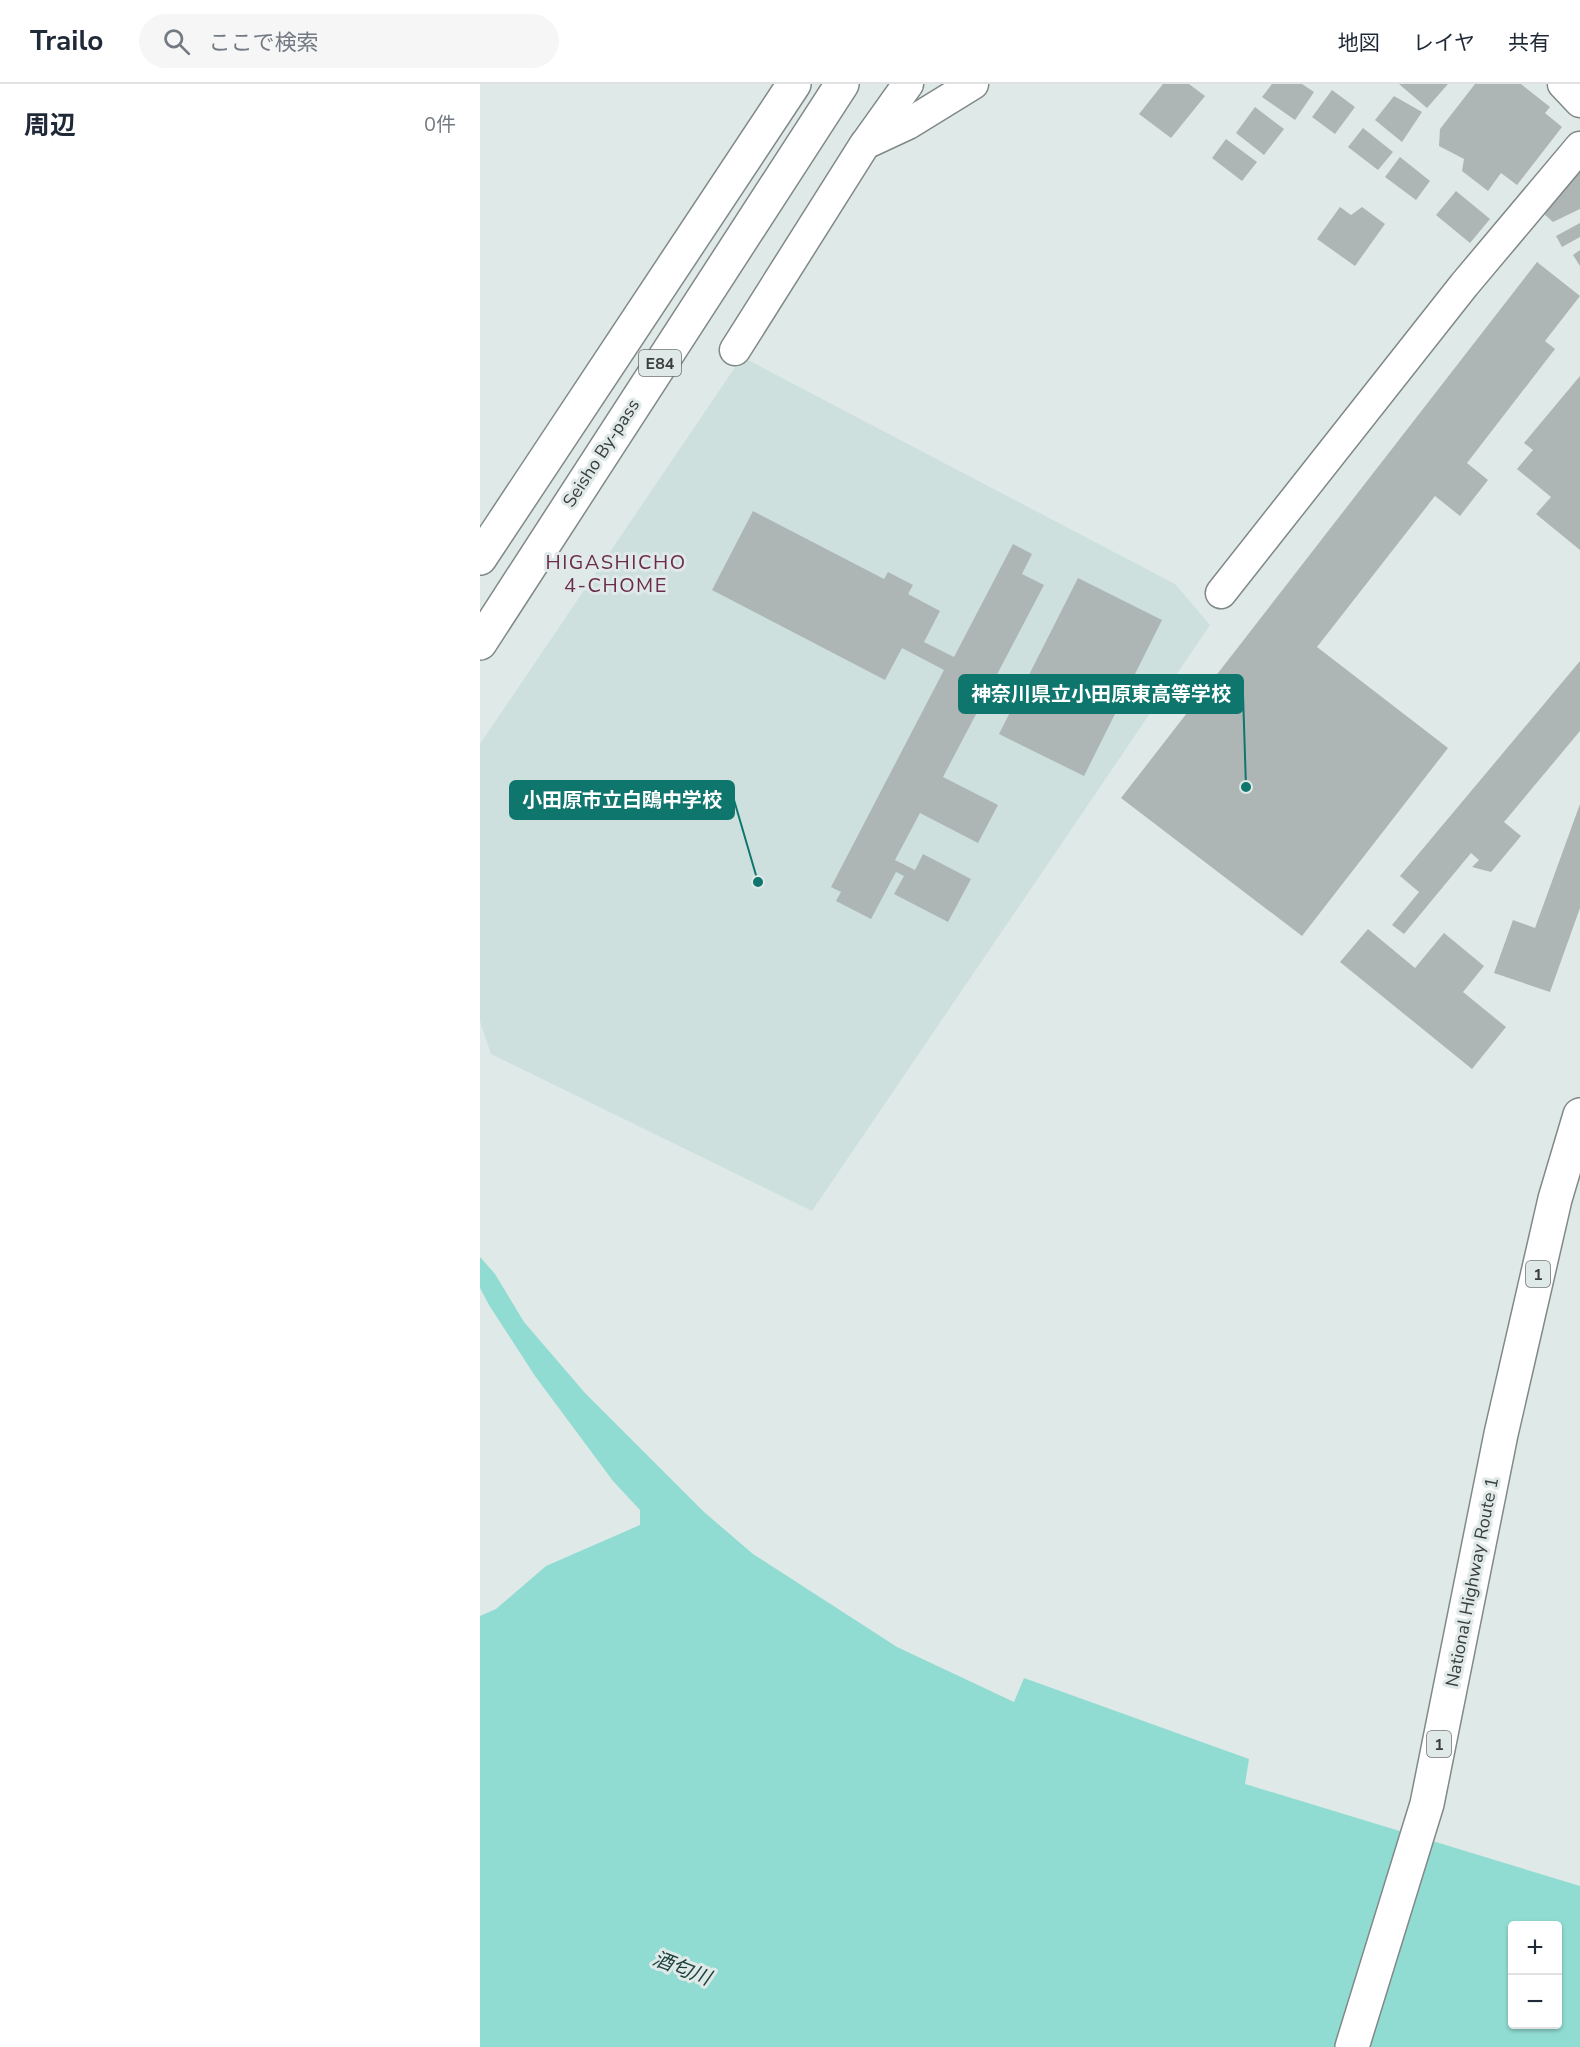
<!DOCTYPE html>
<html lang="ja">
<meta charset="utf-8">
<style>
body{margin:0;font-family:"Nunito Sans","Noto Sans JP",sans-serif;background:#f6f6f7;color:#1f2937}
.controls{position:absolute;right:18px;bottom:18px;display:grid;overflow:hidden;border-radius:6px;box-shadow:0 2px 4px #0004}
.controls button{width:54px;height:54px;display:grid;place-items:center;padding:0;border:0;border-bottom:2px solid #e0e1e3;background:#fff;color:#1f2937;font:30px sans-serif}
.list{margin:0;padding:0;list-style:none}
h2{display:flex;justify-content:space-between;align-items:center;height:78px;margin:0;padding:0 24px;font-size:26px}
h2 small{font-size:20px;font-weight:400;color:#747a83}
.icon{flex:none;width:33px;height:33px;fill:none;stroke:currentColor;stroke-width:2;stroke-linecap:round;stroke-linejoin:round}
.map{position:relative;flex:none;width:1100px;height:1963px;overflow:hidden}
header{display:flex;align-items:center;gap:36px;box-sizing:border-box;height:84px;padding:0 30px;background:#fff;border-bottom:2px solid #e0e1e3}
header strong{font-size:28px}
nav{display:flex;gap:33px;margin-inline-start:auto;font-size:21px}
.search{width:420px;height:54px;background:#f6f6f7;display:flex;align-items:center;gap:15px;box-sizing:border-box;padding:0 21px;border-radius:33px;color:#747a83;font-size:22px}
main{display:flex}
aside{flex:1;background:#fff}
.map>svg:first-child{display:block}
</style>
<header>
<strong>Trailo</strong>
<div class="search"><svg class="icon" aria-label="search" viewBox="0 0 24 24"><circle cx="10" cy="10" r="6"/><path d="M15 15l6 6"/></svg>ここで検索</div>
<nav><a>地図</a><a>レイヤ</a><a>共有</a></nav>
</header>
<main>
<aside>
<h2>周辺<small>0件</small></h2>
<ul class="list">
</ul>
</aside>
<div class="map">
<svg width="1100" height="1963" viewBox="0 0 1100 1963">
<rect width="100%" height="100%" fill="#dfe9e7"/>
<!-- built -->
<path fill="#cde0dd" d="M262 273 695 500 730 541 332 1127 11 970 0 937V660Z"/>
<!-- water -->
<path fill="#91dcd2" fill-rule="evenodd" d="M0 1173 15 1190 44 1238 105 1309 224 1428 273 1470 417 1563 534 1618 544 1594 769 1675 765 1700 1100 1802V1963H0V1532L16 1525 66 1482 160 1441V1426L133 1397 55 1292 9 1221 0 1204ZM1032 1842H1078V1940H1032Z"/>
<!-- building -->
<g fill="#adb6b5">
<path d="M683 0H709L725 12 691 54 659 30Z"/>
<path d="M792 0H822L834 8 815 36 782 13Z"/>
<path d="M919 0H968L947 24Z"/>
<path d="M995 0H1041L1070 23 1065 29 1082 43 1037 101 1021 89 1008 107 982 87 984 75 959 62 960 45Z"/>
<path d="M852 6 875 23 855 50 832 33Z"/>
<path d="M914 12 942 28 922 58 895 36Z"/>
<path d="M775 23 804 45 784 71 756 49Z"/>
<path d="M883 44 913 68 898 86 868 63Z"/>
<path d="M746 55 777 78 762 97 732 74Z"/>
<path d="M920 73 950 97 936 116 905 93Z"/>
<path d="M1100 88V125L1073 138 1063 129Z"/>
<path d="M976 107 1010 135 990 159 956 131Z"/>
<path d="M860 123 871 131 882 123 905 140 875 182 837 155Z"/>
<path d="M1100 139V153L1082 163 1076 152Z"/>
<path d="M1100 166V182L1093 171Z"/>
<path d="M1057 178 1100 212 1065 257 1075 265 987 379 1008 396 980 432 955 412 837 563 968 664 822 852 641 714Z"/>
<path d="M1100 292V466L1056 430 1071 413 1037 385 1053 366 1044 359Z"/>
<path d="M273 427 404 495 408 488 433 501 428 510 460 527 444 558 474 573 533 460 552 470 542 490 564 501 463 693 518 721 498 759 440 729 415 776 435 786 443 770 491 795 468 838 414 810 424 792 416 788 391 835 356 817 361 808 351 803 464 586 422 564 405 596 232 506Z"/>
<path d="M598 494 682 536 604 692 519 650Z"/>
<path d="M1100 577V647L1024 738 1041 752 1011 788 992 783 999 776 991 769 924 850 912 841 939 808 920 792Z"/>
<path d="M1100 720V824L1070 908 1014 889 1033 836 1055 844Z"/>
<path d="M888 845 935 884 964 849 1004 882 983 908 1026 943 992 985 860 878Z"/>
</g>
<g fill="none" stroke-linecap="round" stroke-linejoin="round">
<defs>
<g id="minor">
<path d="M1083 0 1100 18"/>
<path d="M386 59 428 0"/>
<path d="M255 266 385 60 428 40 493 0"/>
<path d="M741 509 984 201 1100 63"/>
</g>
<g id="highway">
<path d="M0 474 314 0"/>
<path d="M0 559 362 0"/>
<path d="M872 1963 947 1720 1021 1350 1075 1115 1100 1031"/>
</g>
</defs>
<!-- minor casing -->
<use href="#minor" stroke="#808988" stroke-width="33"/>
<!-- highway casing -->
<use href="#highway" stroke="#808988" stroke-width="36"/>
<!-- minor -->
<use href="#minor" stroke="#fff" stroke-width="30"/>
<!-- highway -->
<use href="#highway" stroke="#fff" stroke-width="33"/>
</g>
<g text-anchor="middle" stroke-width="6" stroke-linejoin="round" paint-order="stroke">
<!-- shield labels -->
<g fill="#dfe9e7" stroke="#6b7170" stroke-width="1.5">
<rect x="159" y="266" width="42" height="26" rx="4.5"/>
<rect x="1046" y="1177" width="24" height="26" rx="4.5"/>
<rect x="947" y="1647" width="24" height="26" rx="4.5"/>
</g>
<g font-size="16" font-weight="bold" fill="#393d3d">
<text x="180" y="285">E84</text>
<text x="1058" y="1196">1</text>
<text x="959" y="1666">1</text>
</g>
<!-- street labels -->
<g font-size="18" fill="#393d3d" stroke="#dfe9e7">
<text transform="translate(121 369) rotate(-57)" y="6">Seisho By-pass</text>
<text transform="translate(992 1498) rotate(-79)" y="6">National Highway Route 1</text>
</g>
<!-- neighbourhood labels -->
<g font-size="20" letter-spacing="1.5" fill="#6b2b4c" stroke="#dfe9e7">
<text x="136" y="485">HIGASHICHO<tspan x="136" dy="23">4-CHOME</tspan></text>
</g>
<!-- water labels -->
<g font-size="20" font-style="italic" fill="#1b3f3b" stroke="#dfe9e7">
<text transform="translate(202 1884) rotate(21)" y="7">酒匂川</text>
</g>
</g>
<!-- callouts -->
<path fill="none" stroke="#0f766e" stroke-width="2" d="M766 703L763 610M278 798L254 716"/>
<g fill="#0f766e" stroke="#dfe9e7" stroke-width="2">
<circle cx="766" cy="703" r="6"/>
<circle cx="278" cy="798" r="6"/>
</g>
<g fill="#0f766e" stroke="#0f766e" stroke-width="2">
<rect x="479" y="591" width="284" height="38" rx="6"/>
<rect x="30" y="697" width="224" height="38" rx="6"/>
</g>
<g font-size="20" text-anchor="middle" font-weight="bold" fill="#fff">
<text x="621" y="617">神奈川県立小田原東高等学校</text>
<text x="142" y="723">小田原市立白鴎中学校</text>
</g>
</svg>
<div class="controls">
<button>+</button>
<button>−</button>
</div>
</div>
</main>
